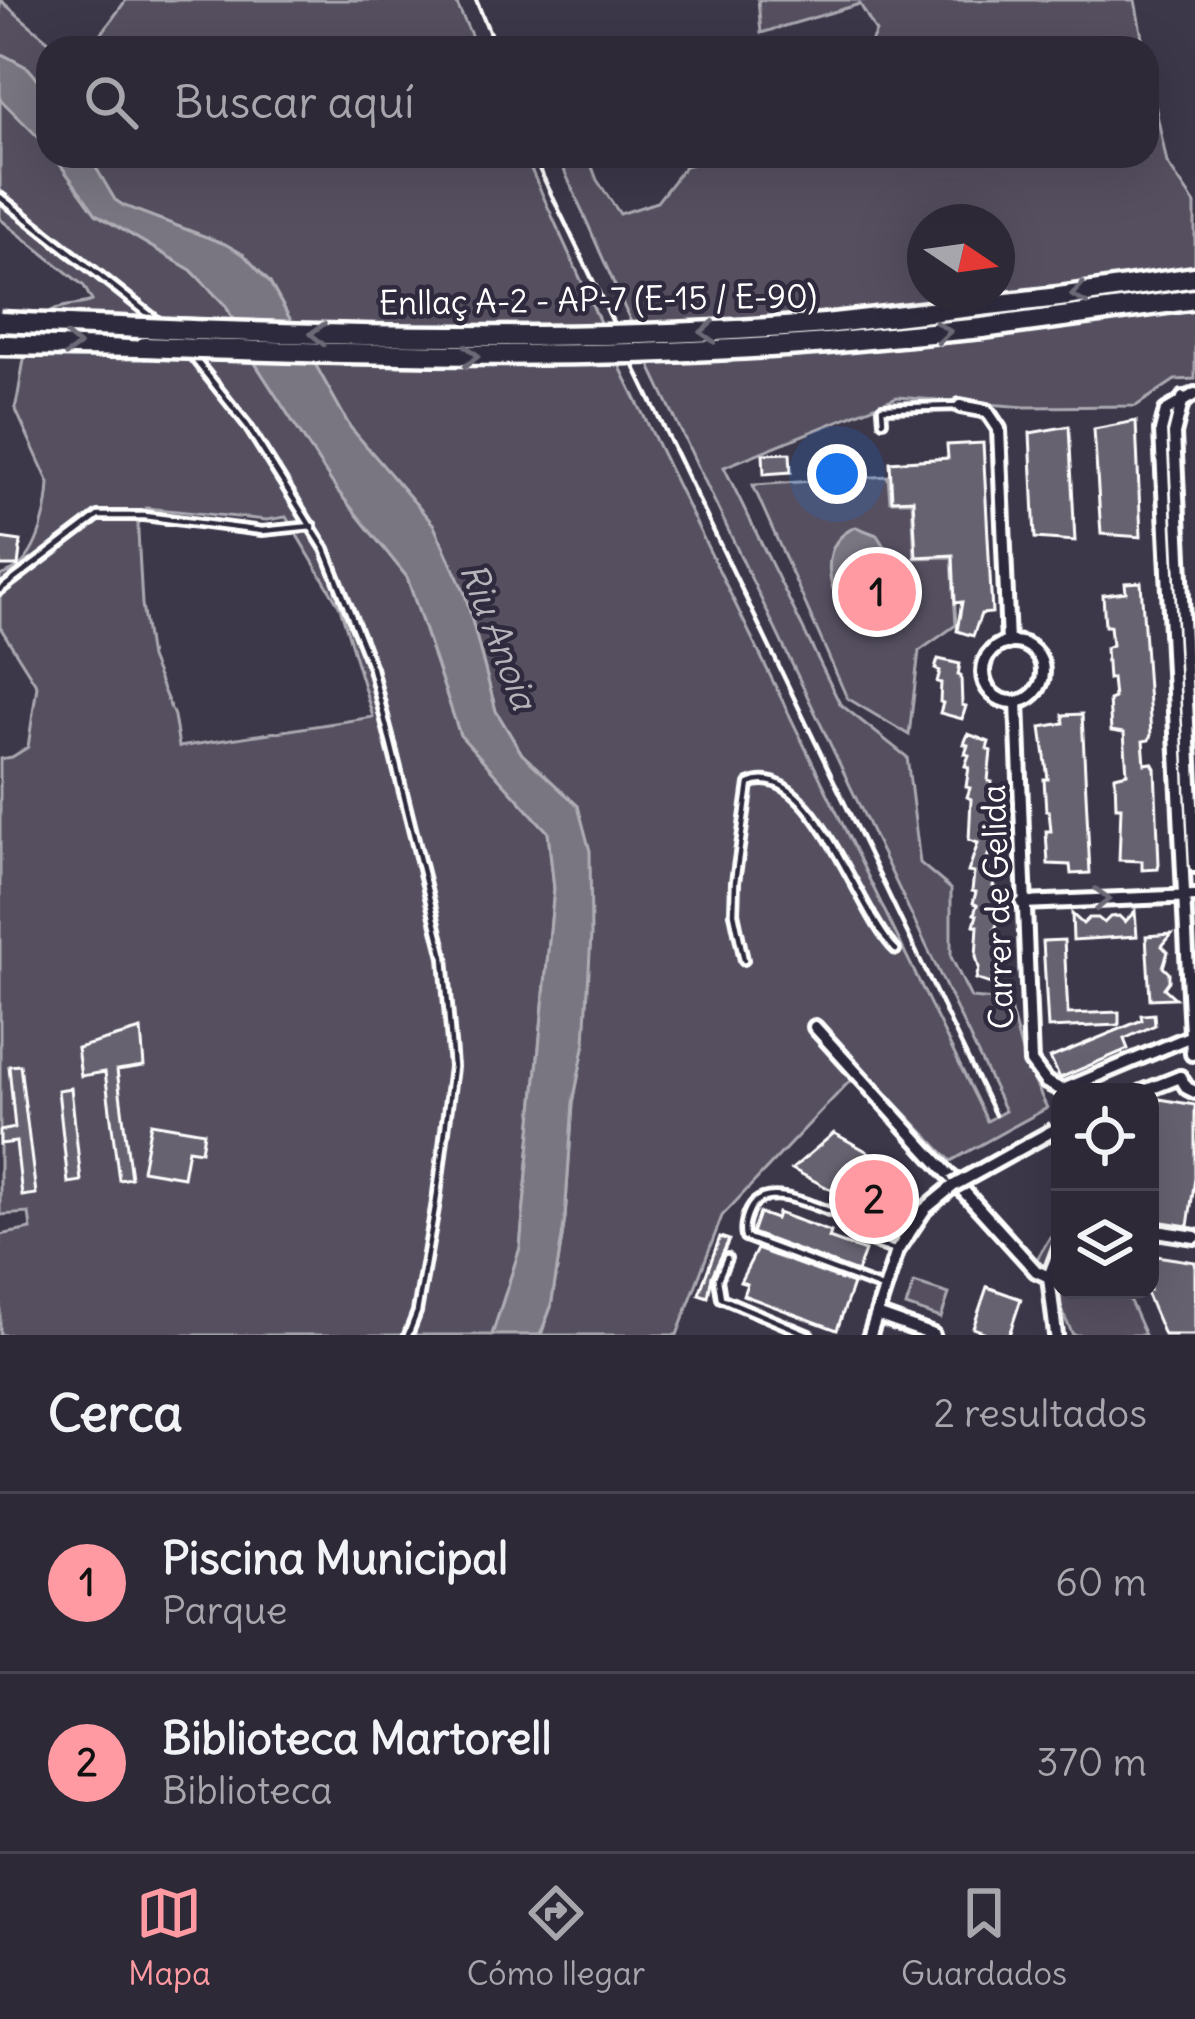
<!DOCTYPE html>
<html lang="es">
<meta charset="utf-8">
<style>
body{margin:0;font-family:Delius,sans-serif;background:#35313f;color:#f1f3f6}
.controls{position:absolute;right:36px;bottom:36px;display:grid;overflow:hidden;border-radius:24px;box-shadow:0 12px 48px #0002}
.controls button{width:108px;height:108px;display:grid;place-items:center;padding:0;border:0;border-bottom:3px solid #484552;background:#2d2937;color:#f1f3f6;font:60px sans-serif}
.compass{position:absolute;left:907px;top:204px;width:108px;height:108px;border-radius:50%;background:#2d2937;box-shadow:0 12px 48px #0002;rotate:103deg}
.you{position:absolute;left:837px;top:474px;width:42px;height:42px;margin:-30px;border:9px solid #fff;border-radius:50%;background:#1a73e8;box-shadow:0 0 0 18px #1a73e833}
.badge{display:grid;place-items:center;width:78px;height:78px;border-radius:50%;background:#ff9aa2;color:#111;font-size:39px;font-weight:700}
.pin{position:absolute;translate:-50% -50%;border:6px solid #fff;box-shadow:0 3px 12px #0006}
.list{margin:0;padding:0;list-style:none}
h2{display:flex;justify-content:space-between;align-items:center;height:156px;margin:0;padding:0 48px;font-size:51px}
h2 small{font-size:39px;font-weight:400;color:#a7a6ad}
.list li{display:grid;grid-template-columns:78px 1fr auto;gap:36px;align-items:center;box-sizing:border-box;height:180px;padding:0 48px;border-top:3px solid #484552}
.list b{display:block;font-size:45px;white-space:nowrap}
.list p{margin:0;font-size:39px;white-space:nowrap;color:#a7a6ad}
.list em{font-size:39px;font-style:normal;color:#a7a6ad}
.icon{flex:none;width:66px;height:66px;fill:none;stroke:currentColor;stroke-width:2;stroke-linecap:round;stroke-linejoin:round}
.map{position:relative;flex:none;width:1195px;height:1335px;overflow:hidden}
.search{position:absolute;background:#2d2937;box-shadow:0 12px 48px #0002;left:36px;right:36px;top:36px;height:132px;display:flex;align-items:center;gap:30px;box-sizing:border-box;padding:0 42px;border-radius:36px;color:#a7a6ad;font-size:45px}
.sheet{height:516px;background:#2d2937}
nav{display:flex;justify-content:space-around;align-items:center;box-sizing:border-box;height:168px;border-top:3px solid #484552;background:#2d2937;font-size:33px;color:#a7a6ad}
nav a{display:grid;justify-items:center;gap:6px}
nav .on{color:#ff9aa2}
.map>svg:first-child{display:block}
</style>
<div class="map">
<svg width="1195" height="1335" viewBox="0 0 1195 1335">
<rect width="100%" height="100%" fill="#3c3749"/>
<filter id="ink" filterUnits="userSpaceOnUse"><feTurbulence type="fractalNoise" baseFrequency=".00833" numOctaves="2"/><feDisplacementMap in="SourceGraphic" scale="24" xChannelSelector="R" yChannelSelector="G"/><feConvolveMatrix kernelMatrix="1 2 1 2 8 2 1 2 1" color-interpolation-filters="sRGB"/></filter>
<g filter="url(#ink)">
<!-- green -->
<g fill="#555060" stroke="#aaa8b0" stroke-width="3" fill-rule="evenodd">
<path d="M0 0 57 48H48V91L28 68 0 53Z"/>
<path d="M126 0H455L477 48H91Z"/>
<path d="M758 0H1135L1144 48H868L876 32 860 4 761 33Z"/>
<path d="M1147 66 1167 163 1195 204V379L1175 380 1136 406 1026 407 897 397 724 467 840 704 907 757 920 863 951 889V957L971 998 1008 1001 1024 1059 1047 1108 951 1161 862 1068 722 1216 677 1335H541L551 1307 565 1218 573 1103 585 1042 578 806 522 754 496 711 465 594 433 524 350 427 270 283 244 255 225 244 124 206 115 200 89 156H525L622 371 987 1121 1005 1111 651 368 558 156H588L597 180 620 214 657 202 685 166 723 156H1147ZM925 222H997V294H925Z"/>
<path d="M0 99C17 115 45 133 48 156H54L96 214 191 270 226 306 255 363 337 490 407 577 460 735 548 832 554 889 520 1248 492 1335H0V1235L31 1229 29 1213 0 1215V759L12 757 28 747 37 686 0 627V576C6 573 13 572 18 567 39 551 48 508 49 483L15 408C24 378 21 324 53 310 66 304 80 306 92 301L84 286 0 219ZM146 508 267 520 286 517 340 607 373 717 179 747 174 716 150 658 142 604 137 514Z"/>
<path d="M888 476 890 501H912L915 558 952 557 956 625 919 651 909 735 847 698 753 485Z"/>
<path d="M1060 1229V1290H1125L1145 1335H1073L1037 1259 1050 1237Z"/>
<path d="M914 1283 949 1294 941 1318 906 1306Z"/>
</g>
<!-- water -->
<g fill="#797682" stroke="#afadb4" stroke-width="3">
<path d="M0 53 28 68 48 91V147L0 99Z"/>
<path d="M54 156H89L115 200 124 206 225 244 244 255 270 283 350 427 433 524 465 594 496 711 522 754 578 806 590 851 591 935 585 1042 573 1103 565 1218 551 1307 540 1335H492L520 1248 554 889 548 832 460 735 407 577 337 490 255 363 226 306 191 270 96 214Z"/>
<path d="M856 527 877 535 904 579 900 598 884 609 871 610 862 590 833 589C825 563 829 538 856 527Z"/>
</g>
<!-- building -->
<g fill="#666270" stroke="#fff" stroke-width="3">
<path d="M1136 421 1141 537 1101 534 1094 429Z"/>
<path d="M1069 426 1075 541 1035 538 1030 433Z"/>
<path d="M983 443 992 613 981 614 973 636 957 631 962 602 955 603 953 555 916 557 913 499 892 500 890 462 948 458 947 445Z"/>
<path d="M790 453 791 472 764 474 763 454Z"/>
<path d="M0 538 21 541 18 566H0Z"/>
<path d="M1141 582 1151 735 1149 740 1143 741 1145 764 1152 763 1155 768 1159 864 1158 869 1142 870V861L1119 860 1121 807H1116L1115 776 1127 773 1124 733 1111 731 1109 700 1114 698 1112 678 1108 679 1106 648 1112 645 1110 626H1105L1103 595 1126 592 1125 583Z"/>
<path d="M938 659 960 664 958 675 961 676 962 705 966 706 962 719 940 713 943 703 940 702 941 683 937 682 940 671 935 669Z"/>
<path d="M1082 714 1090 873 1071 874 1070 865 1048 864 1046 831H1051L1049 811H1046L1044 779H1048L1041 727 1064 723 1063 715Z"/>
<path d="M968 734 989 742 987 749 991 751 988 781 992 782 989 792 993 794 990 803 994 804 990 814 994 815 991 824 994 825 991 834 995 836 985 864 996 867 993 876 996 877 993 886 997 888 995 918 999 920 995 929 999 931 996 940 1000 941 997 951 1000 952 997 961 1001 962 998 972 1001 973 997 986 976 979 979 968 976 956 978 926 974 925 977 915 974 914 977 905 973 903 976 892 972 891 974 873 968 872 978 843 969 840 971 799 967 797 970 788 966 787 969 767 965 766 969 755 965 754 968 745 964 744Z"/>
<path d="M1135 911 1137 936 1073 940 1072 914 1083 924 1089 918H1098L1104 923 1110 917 1119 916 1125 922Z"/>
<path d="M1172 934 1162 946 1168 952 1163 967 1169 973V981L1164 988 1175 998 1150 999 1146 936Z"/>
<path d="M1064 940 1068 1014 1119 1012V1025L1048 1028 1043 941Z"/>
<path d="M1154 1014 1155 1025 1124 1039 1128 1049 1060 1078 1050 1058 1142 1020 1141 1015Z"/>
<path d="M141 1030 144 1066 117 1070 131 1178 119 1180 105 1072 81 1076 77 1048Z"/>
<path d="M20 1065 36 1194 22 1196 16 1142 0 1144V1131L15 1128 9 1066Z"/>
<path d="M71 1088 81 1181 68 1183 58 1090Z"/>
<path d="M1160 1099 1195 1105V1178L1188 1226 1150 1220V1162Z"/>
<path d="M151 1123 204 1132 201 1151 188 1149 183 1177 142 1170Z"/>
<path d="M834 1133 911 1176 890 1221 792 1169Z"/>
<path d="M759 1213 776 1219 778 1213 831 1232 829 1238 865 1251 857 1272 752 1233Z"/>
<path d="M720 1237 729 1240 712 1276 708 1297 699 1294Z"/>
<path d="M757 1249 853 1284 837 1330 743 1295 747 1284 740 1282Z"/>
<path d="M1150 1255 1195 1262V1335H1164L1145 1290H1150Z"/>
<path d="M987 1287 1021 1299 1009 1335H991L973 1328Z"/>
</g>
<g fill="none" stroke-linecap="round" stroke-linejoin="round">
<defs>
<g id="lane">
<path d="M0 197 160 323"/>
<path d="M193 357 247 425 325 549 372 668 444 957 453 1067 436 1202 417 1312 408 1335"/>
<path d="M883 421 882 408 960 406"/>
<path d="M0 590 98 516H144L262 531 312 526"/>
<path d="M744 960 734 913 735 882 749 784C811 756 860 918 896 950"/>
<path d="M727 1258 718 1279 721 1298 809 1335"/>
<path d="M882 1288 745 1237C743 1227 745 1219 750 1209 767 1178 826 1212 852 1220L864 1240 897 1251"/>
</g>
<g id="street">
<path d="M1183 398 1174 434 1195 866"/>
<path d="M960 406 987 411 999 429 1008 643"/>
<circle cx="1013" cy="672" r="30"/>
<path d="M1017 702 1031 1062 1046 1082 1066 1092"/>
<path d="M1022 903 1195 896"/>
<path d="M815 1027 1036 1271 1049 1277"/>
<path d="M1192 1054 1161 431 1166 411 1195 394"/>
<path d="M1180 1077 1187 1088 1195 1092"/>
<path d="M1065 1089 1189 1037"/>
<path d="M1142 1092 1180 1077"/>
<path d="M1150 1230 1195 1237"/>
<path d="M877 1315 933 1335"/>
<path d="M870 1335 897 1251 925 1209 953 1186"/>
<path d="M1056 1335 1049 1277 1060 1248"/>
</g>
<g id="highway">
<path d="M825 324 1059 297 1195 277"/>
<path d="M827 343 982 328 1195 299"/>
<path d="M0 345 144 347"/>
</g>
</defs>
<!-- lane casing -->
<use href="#lane" stroke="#fff" stroke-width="14"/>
<!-- street casing -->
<use href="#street" stroke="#fff" stroke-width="20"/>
<!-- highway casing -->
<use href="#highway" stroke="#fff" stroke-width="27"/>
<!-- lane -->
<use href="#lane" stroke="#2f2a3d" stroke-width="4.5"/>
<!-- street -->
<use href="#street" stroke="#2f2a3d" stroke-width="10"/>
<!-- highway -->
<use href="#highway" stroke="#2f2a3d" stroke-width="18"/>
<!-- rail -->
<g stroke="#fff" stroke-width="4.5">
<path d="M476 0 496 48"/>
<path d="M533 156 995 1115"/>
</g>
<defs>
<path id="street-bridge" d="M953 1186 1054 1130"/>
<g id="highway-bridge">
<path d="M0 322C275 334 550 346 825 324"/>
<path d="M144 347C372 355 599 361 827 343"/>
</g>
</defs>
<!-- street-bridge casing -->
<use href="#street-bridge" stroke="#fff" stroke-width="20" stroke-linecap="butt"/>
<!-- highway-bridge casing -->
<use href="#highway-bridge" stroke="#fff" stroke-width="27" stroke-linecap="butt"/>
<!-- street-bridge -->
<use href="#street-bridge" stroke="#2f2a3d" stroke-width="10"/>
<!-- highway-bridge -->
<use href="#highway-bridge" stroke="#2f2a3d" stroke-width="18"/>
</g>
<!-- one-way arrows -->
<defs><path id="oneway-chevron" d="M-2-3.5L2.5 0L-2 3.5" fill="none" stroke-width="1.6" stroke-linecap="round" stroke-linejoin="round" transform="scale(3)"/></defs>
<g stroke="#6d6a77">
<use href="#oneway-chevron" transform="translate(1079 294) rotate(171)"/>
<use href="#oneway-chevron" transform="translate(708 332) rotate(177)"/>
<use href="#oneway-chevron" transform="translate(943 332) rotate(-6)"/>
<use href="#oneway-chevron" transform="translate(318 334) rotate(-178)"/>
<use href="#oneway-chevron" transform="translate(72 345) rotate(2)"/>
<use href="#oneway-chevron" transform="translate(471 356)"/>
<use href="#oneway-chevron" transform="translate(1102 899) rotate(-3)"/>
</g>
</g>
<g text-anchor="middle" stroke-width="9" stroke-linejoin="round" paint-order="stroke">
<!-- street labels -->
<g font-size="33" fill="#fff" stroke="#2f2a3d">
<text transform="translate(598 299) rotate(-1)" y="12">Enllaç A-2 - AP-7 (E-15 / E-90)</text>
<text transform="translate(997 907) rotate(-92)" y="12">Carrer de Gelida</text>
</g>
<!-- water labels -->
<g font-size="36" font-style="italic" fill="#b5b4ba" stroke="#2f2a3d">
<text transform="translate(499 636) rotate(69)" y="13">Riu Anoia</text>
</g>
</g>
</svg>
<div class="controls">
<button><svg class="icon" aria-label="locate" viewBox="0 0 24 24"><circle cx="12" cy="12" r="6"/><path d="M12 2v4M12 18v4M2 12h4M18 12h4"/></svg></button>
<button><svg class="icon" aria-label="layers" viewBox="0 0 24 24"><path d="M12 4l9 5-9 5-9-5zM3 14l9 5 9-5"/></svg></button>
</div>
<svg class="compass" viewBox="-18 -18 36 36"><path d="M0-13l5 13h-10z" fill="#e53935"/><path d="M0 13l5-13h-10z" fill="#a7a6ad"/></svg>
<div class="you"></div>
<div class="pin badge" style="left:877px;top:592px">1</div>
<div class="pin badge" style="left:874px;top:1199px">2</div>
<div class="search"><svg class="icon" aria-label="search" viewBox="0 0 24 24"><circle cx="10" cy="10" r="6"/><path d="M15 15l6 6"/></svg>Buscar aquí</div>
</div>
<section class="sheet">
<h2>Cerca<small>2 resultados</small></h2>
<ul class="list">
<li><span class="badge">1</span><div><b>Piscina Municipal</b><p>Parque</p></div><em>60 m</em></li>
<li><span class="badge">2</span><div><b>Biblioteca Martorell</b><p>Biblioteca</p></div><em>370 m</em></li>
</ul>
</section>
<nav>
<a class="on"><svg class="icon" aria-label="map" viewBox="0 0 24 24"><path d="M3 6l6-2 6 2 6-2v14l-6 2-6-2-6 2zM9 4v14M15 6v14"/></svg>Mapa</a>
<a><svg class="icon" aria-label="directions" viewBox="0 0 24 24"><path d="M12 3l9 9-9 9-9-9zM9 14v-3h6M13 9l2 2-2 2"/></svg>Cómo llegar</a>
<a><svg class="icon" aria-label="saved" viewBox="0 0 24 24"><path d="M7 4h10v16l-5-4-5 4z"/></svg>Guardados</a>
</nav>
